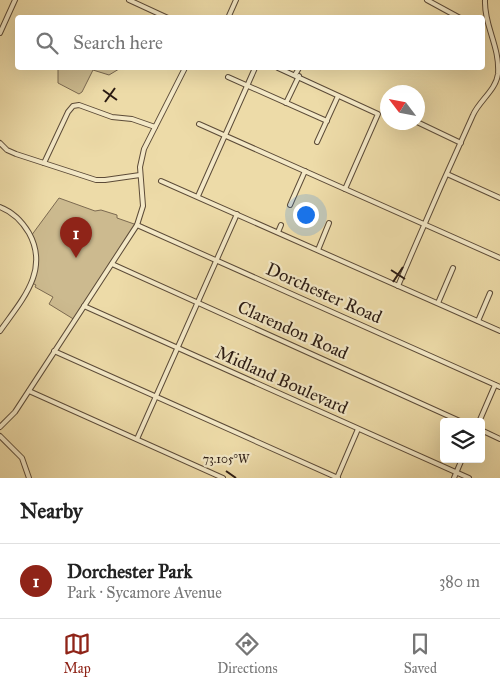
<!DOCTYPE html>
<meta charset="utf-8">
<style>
body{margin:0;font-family:"IM FELL Great Primer",serif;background:#f2f2f2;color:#222}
.controls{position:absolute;right:15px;bottom:15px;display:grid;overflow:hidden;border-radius:5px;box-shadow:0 5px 20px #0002}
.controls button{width:45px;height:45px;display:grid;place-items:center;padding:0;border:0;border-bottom:1px solid #e0e0e0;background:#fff;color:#222;font:25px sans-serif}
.compass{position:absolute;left:380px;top:85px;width:45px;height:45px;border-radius:50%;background:#fff;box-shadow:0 5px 20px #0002;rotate:302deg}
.you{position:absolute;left:305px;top:214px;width:18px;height:18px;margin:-12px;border:4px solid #fff;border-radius:50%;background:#1a73e8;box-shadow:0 0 0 8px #1a73e833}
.badge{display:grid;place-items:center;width:32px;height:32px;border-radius:50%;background:#8f2418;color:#fff;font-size:16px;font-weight:700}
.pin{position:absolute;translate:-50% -41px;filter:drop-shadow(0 1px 2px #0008)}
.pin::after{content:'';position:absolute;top:26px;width:18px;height:15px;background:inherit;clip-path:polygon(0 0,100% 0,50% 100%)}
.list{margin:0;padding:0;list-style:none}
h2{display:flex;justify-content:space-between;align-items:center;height:65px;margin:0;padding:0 20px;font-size:21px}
h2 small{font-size:16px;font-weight:400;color:#767676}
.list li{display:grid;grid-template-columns:32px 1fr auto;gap:15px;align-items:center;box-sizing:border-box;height:75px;padding:0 20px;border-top:1px solid #e0e0e0}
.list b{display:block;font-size:19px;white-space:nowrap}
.list p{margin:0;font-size:16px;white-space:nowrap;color:#767676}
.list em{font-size:16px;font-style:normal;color:#767676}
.icon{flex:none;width:28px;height:28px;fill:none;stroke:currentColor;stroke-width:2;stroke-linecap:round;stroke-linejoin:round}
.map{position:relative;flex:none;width:500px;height:478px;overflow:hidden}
.search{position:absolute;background:#fff;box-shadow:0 5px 20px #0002;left:15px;right:15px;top:15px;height:55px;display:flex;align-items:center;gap:12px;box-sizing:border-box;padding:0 18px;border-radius:5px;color:#767676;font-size:19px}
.sheet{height:140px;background:#fff}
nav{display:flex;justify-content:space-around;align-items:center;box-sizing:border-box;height:70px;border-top:1px solid #e0e0e0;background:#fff;font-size:14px;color:#767676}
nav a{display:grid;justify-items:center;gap:2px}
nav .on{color:#8f2418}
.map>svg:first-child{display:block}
</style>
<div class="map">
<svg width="500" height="478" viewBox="0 0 500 478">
<rect width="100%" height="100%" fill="#eddba8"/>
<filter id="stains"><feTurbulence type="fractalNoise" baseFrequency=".004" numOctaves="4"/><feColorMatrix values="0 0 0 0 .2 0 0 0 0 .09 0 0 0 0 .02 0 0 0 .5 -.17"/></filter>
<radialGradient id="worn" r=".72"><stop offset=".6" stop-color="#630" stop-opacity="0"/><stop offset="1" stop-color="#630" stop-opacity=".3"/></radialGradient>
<!-- green -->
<g fill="#ccba8f" stroke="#7c6a51">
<path d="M58 68H119V69L109 75 93 70 82 92 79 94 58 83Z"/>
<path d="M59 198 95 211 101 210 117 215V218L137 225 75 320 49 304 53 297 35 287 36 285 32 283 37 265 31 236Z"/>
</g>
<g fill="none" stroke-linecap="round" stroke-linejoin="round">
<defs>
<g id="minor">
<path d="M129 0 168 18"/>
<path d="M427 0 460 18"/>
<path d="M228 18 236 0"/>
<path d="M0 33 15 0"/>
<path d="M278 68 378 114 345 189"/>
<path d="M295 75 299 68"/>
<path d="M228 77 327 121"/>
<path d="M286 103 299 76"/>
<path d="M417 122 461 143"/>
<path d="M199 124 500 258"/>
<path d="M317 142 338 96"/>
<path d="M0 143 7 150 16 154 96 180H105L140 175"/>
<path d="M44 163 68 112 73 106 79 105 112 117 132 119 155 127"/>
<path d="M447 174 500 198"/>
<path d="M161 181 500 331"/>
<path d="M198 196 255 68"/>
<path d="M290 205 305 171"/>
<path d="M0 207C13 212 22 221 29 233 50 271 21 301 0 331"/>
<path d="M137 225 500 387"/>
<path d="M278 232 281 225"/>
<path d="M318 250 329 223"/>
<path d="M112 264 462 422"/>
<path d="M398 286C422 229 447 172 473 115 479 101 496 90 498 74 500 46 484 26 485 0"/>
<path d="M438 303 453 268"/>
<path d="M84 306 469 478"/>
<path d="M478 321 490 293"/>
<path d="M54 351 338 478"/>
<path d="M29 391 223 478"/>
<path d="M479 422 495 385"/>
<path d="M0 427 15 412 137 225 143 206 140 167 144 149 185 68"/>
<path d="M481 430 500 439"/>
<path d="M0 436 22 458 29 478"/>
<path d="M137 439 237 214"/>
<path d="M337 478 358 429"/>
<path d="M454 478 462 459"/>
</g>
</defs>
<!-- minor casing -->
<use href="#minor" stroke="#5c4b38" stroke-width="6"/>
<!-- minor -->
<use href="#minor" stroke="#f3e8c6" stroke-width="4"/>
</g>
<!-- ticks -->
<path fill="none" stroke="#2b1b13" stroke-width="2" d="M103 90 117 100M105 102 115 88M391 270 405 279M393 282 403 267M226 471 236 478"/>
<g text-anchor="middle" stroke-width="4.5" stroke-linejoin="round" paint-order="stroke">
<!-- street labels -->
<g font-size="18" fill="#2b1b13" stroke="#f3e8c6">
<text transform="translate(324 293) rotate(24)" y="6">Dorchester Road</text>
<text transform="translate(293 330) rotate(24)" y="6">Clarendon Road</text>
<text transform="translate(282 380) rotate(24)" y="6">Midland Boulevard</text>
</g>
</g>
<g font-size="12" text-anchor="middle" fill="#2b1b13" stroke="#f3e8c6" stroke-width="4.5" stroke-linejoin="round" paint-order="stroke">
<text x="226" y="463">73.105°W</text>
</g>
<rect width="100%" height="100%" filter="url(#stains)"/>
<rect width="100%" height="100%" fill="url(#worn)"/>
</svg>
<div class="controls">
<button><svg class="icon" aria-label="layers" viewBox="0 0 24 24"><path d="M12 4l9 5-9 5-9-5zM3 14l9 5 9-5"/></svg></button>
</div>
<svg class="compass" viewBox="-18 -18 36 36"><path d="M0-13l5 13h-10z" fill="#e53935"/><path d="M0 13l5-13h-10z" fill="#767676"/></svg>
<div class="you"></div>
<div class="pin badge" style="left:76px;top:258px">1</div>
<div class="search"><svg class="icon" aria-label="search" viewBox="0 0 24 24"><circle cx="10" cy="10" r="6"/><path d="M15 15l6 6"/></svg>Search here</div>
</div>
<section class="sheet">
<h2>Nearby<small></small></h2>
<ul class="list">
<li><span class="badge">1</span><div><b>Dorchester Park</b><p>Park · Sycamore Avenue</p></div><em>380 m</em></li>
</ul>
</section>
<nav>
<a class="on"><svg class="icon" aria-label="map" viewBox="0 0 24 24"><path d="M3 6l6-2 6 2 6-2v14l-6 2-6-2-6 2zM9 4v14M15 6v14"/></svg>Map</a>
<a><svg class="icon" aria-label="directions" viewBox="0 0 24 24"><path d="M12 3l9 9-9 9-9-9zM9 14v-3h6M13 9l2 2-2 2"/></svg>Directions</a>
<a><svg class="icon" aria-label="saved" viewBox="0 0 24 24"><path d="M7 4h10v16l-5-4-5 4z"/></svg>Saved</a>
</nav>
